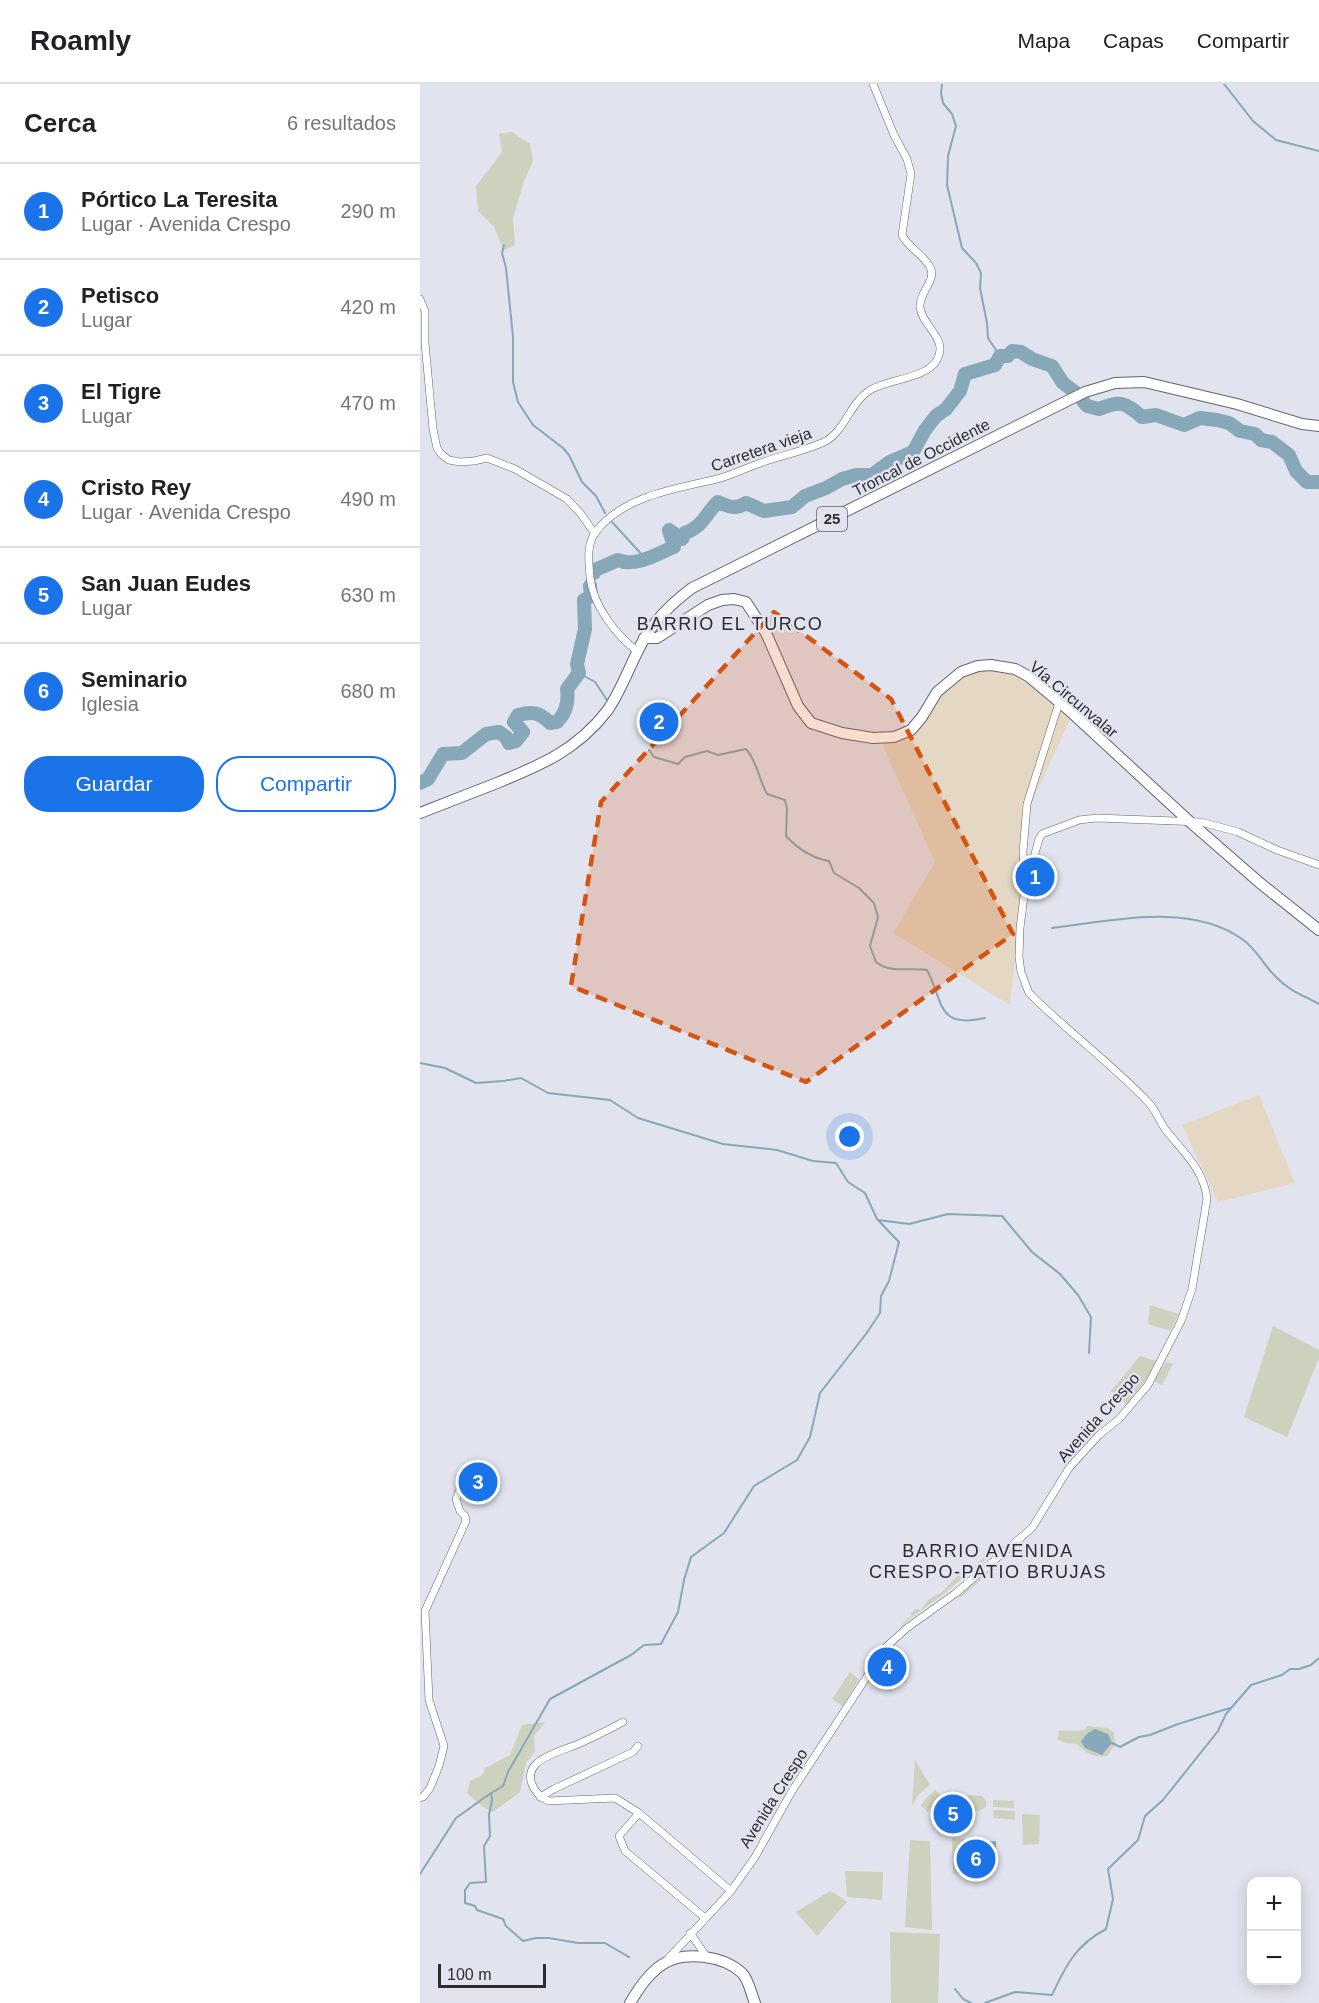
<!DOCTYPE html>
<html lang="es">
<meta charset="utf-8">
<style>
body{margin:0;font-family:Arial,sans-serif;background:#f6f6f6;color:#202124}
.controls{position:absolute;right:18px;bottom:18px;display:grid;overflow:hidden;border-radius:12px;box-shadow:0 3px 15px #0003}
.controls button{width:54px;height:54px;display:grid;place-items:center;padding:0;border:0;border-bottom:2px solid #e0e0e0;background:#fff;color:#202124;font:30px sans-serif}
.scale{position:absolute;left:18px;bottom:15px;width:108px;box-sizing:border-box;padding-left:6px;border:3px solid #2c2d31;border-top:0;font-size:16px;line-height:21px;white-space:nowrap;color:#2c2d31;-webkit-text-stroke:4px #e1e3ee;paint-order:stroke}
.you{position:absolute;left:430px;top:1053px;width:21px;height:21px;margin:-15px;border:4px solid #fff;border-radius:50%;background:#1a73e8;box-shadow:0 0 0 9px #1a73e833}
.badge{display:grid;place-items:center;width:39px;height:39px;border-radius:50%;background:#1a73e8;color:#fff;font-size:20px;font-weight:700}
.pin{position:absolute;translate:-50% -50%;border:3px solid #fff;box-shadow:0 2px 6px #0006}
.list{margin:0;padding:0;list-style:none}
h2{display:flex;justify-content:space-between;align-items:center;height:78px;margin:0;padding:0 24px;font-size:26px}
h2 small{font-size:20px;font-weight:400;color:#757577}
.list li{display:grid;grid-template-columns:39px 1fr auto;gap:18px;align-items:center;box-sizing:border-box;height:96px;padding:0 24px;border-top:2px solid #e0e0e0}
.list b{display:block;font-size:22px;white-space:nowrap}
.list p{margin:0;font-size:20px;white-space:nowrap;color:#757577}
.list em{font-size:20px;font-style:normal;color:#757577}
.actions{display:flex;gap:12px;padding:18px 24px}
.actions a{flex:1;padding:14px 0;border:2px solid #1a73e8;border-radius:24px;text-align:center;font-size:21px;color:#1a73e8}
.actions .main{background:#1a73e8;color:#fff}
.map{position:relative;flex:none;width:899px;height:1919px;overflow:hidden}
header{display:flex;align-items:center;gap:36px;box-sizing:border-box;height:84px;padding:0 30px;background:#fff;border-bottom:2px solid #e0e0e0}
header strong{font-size:28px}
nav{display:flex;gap:33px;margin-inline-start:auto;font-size:21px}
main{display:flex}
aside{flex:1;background:#fff}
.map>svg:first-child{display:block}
</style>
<header>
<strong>Roamly</strong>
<nav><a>Mapa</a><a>Capas</a><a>Compartir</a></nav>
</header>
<main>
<aside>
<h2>Cerca<small>6 resultados</small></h2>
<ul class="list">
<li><span class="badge">1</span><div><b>Pórtico La Teresita</b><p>Lugar · Avenida Crespo</p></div><em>290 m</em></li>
<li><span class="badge">2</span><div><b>Petisco</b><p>Lugar</p></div><em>420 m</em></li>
<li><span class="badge">3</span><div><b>El Tigre</b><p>Lugar</p></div><em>470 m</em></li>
<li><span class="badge">4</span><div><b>Cristo Rey</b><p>Lugar · Avenida Crespo</p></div><em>490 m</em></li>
<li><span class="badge">5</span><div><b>San Juan Eudes</b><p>Lugar</p></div><em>630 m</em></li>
<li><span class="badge">6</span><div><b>Seminario</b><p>Iglesia</p></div><em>680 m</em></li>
</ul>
<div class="actions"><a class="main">Guardar</a><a>Compartir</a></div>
</aside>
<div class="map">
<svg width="899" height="1919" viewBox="0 0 899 1919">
<rect width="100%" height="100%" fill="#e1e3ee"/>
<!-- industrial -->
<g fill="#e4d8c4">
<path d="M572 582 596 587 654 627 612 718 590 921 473 849 515 778 459 653 481 654 515 607 539 587Z"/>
<path d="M839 1011 875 1099 798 1118 762 1041Z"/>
</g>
<!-- green -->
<g fill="#cdd2be">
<path d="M92 48 110 60 113 77 104 97 93 134 95 161 84 166 74 143 58 127 56 102 82 68 79 50Z"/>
<path d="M730 1221 759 1230 750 1247 728 1240Z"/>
<path d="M853 1242 899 1266V1274L867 1353 824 1333Z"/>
<path d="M720 1272 737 1277 733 1286 707 1321 691 1307Z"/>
<path d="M746 1278 753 1280 742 1301 734 1297Z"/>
<path d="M573 1466 572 1470 520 1513 488 1536 479 1545 487 1535 492 1532 491 1529 496 1525 501 1526 508 1516 522 1508 537 1492 555 1481Z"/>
<path d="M575 1482 578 1485 569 1489 540 1514 537 1510Z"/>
<path d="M475 1564H477L478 1574 471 1608 452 1594 464 1574Z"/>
<path d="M430 1588 439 1595 423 1622 412 1615Z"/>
<path d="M125 1638 114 1652 115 1667 106 1679 100 1708 73 1728 63 1723 47 1709 50 1697 63 1691 65 1684 90 1671 102 1641Z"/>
<path d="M668 1642 688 1644 694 1649 695 1661 687 1672C673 1674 666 1669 657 1660L647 1659 638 1656 639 1647 664 1646Z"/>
<path d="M495 1676 510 1701 498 1711 492 1722Z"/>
<path d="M515 1706 535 1724 519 1723 515 1720 507 1728 501 1721 506 1714Z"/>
<path d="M549 1711 562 1712 566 1717V1723L558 1727 546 1725 542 1718Z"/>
<path d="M573 1716 594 1717V1724L573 1723Z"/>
<path d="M573 1726 595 1727V1736L574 1734Z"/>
<path d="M602 1730 620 1731 619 1760 603 1761Z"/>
<path d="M532 1754 545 1755 544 1791 533 1790Z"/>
<path d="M490 1756 510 1757 512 1846 485 1843Z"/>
<path d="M425 1787 463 1788 462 1816 427 1813Z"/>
<path d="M410 1807 421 1813 427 1818 397 1852 376 1828Z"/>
<path d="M470 1848 520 1850 518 1919H471Z"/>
</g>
<!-- water -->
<g fill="#87a8b9">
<path d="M675 1645 688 1650 692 1659 682 1671 665 1664 661 1657 668 1649Z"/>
<path d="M576 1757V1781H566L565 1758Z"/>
</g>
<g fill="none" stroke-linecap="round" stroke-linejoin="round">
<!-- stream -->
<g stroke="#87a8b9" stroke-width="2">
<path d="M522 0 521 9 523 19 532 30 536 42 528 72 527 101 542 164 556 179 561 189 560 204 567 239 568 254 580 272"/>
<path d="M804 0 833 37 856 56 899 67"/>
<path d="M84 161 82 169 86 184 93 253V298L98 318 113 341 143 364 149 371 162 398 176 412 185 429"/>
<path d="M192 438 225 474"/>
<path d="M159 589 175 598 187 616"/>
<path d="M229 666 234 673 258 680 265 673 287 667 298 671 326 665C337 677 339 696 347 710L365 716 367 725 366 752C378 765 392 774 409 777L414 789 439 804 454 819 458 833 450 862 456 878C471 890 489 883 507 886 524 918 516 945 565 934"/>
<path d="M632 844C691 837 771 818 822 855 836 864 844 882 856 893 868 906 884 912 899 920"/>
<path d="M0 979 25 984 56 999 83 997 101 994 128 1009 190 1016 218 1034 303 1060 357 1066 393 1077 416 1079 428 1098 445 1109 457 1135 479 1158 469 1197 461 1212 460 1229 446 1250 400 1309 390 1353 377 1376 334 1402 304 1449 271 1473 264 1496 258 1528 241 1560 224 1561 211 1571 130 1615 88 1688 83 1702 71 1709 72 1716 69 1731 70 1752 64 1762 66 1798 50 1799 45 1806V1819L55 1822 57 1826 83 1835 86 1842 103 1857 116 1854H129L158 1859H185L209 1873"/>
<path d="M458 1136 489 1140 528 1130 582 1132 612 1168 640 1190 658 1211 671 1233 669 1269"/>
<path d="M692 1659 700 1663 719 1653 730 1651 758 1640 810 1624"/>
<path d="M0 1790 36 1734 71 1709"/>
<path d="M535 1905 543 1915 551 1919"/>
<path d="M565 1919 595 1908 632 1911C646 1881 656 1861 686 1845L693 1815 688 1785 718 1756 725 1732 743 1716 798 1647 806 1630 831 1601 862 1591 870 1585H879L891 1581 899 1574"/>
</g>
<!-- river -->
<g stroke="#87a8b9" stroke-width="14">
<path d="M663 317 667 322 679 325C700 316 704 318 722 333L736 331 764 341 780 334 797 336 809 339 820 347 835 350 841 356 852 358 869 371 876 387 887 398H899"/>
<path d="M174 489 175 486 198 476C216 484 238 469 254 463L249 446 262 455 265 449C283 443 286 429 298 418 309 423 316 426 326 419L344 427 372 423 385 412 406 404 422 395 436 391H452L470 378 493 368 505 346 516 332 526 325 540 307 545 290 575 281 580 272H588L592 267 601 268 612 275 632 282 643 299 655 308"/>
<path d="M0 699 8 695 23 670 42 669 66 650 79 648 86 653 89 659 96 657 103 648 94 638 98 631C113 627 119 628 130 639L137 638C146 629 149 618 147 605L159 589 157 580 165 545 164 516 171 512 170 502"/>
</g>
<defs>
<g id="minor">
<path d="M0 215 5 227V259L13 345 17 364 21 370 29 376 40 378 54 377 67 374 95 385 147 415 161 430 175 450"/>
<path d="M218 568C196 551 173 522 170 493 169 479 166 462 175 449 201 413 253 405 293 396 307 393 321 386 335 381 358 372 382 368 404 358 425 348 430 317 452 305 470 295 507 294 517 276 529 254 502 243 500 223 499 209 515 198 511 185 505 171 488 164 482 151L491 90 487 75 474 51 453 0"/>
<path d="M607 799 619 755 622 750 659 736 677 734 781 738 818 748 857 766 899 781"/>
<path d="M203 1638C188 1646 172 1654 156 1661 143 1666 128 1670 117 1679 103 1692 114 1710 128 1717L195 1714 219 1729 311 1807"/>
<path d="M120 1713 134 1705 213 1668 218 1662"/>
<path d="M0 1714 3 1713 10 1704 19 1682 24 1662 9 1616 5 1527 46 1437 45 1432 40 1427 36 1415 41 1403 58 1390"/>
<path d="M219 1729 199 1752 205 1767 285 1834"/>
<path d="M270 1849 287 1873"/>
<path d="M246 1877 311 1807 335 1773 372 1707 467 1562 487 1544 536 1509 612 1444 649 1384 679 1351 699 1335 728 1301 761 1237 772 1205 787 1115C784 1085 762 1067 745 1045 739 1036 735 1025 728 1018 691 979 647 947 609 909L601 888 599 873 600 844 605 804 603 768 607 720 639 619"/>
</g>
<g id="secondary">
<path d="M224 554H237L288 521 302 516 314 515 326 518 346 549 378 622 391 639 422 649 453 654 474 653 491 646 502 633 517 608 541 588 558 582 571 581 595 585 608 592 651 628 770 738 840 799 899 846"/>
<path d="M210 1919C219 1904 228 1890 243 1880 264 1866 304 1872 322 1889 329 1896 331 1910 335 1919"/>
</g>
<path id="primary" d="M0 729C26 719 51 709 77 699 121 681 157 666 187 627 202 606 210 580 223 557 235 535 252 519 272 504L665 308 695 299 724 298 817 320 882 340 899 342"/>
</defs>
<!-- minor casing -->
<use href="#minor" stroke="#63656f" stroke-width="8"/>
<!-- secondary casing -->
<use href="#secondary" stroke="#63656f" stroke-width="12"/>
<!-- primary casing -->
<use href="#primary" stroke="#63656f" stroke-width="12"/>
<!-- minor -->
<use href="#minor" stroke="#fff" stroke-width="7"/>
<!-- secondary -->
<use href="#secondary" stroke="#fff" stroke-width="10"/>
<!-- primary -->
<use href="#primary" stroke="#fff" stroke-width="10"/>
</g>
<!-- marked area -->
<path fill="#d55510" fill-opacity="0.2" stroke="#d55510" stroke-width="4.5" stroke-dasharray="12 8" stroke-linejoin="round" d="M354 528 471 615 593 850 386 998 151 902 181 718Z"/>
<g text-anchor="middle" stroke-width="5" stroke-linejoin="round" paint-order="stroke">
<!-- shield labels -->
<rect fill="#e1e3ee" stroke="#62646a" stroke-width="1.5" x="397" y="423" width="30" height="24" rx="4.5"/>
<g font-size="15" font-weight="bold" fill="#2c2d31">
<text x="412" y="440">25</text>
</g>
<!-- street labels -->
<g font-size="16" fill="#2c2d31" stroke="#e1e3ee">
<text transform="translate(341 365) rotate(-19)" y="6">Carretera vieja</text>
<text transform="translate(501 373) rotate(-27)" y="6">Troncal de Occidente</text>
<text transform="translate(654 615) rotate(40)" y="6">Vía Circunvalar</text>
<text transform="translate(678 1333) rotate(-48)" y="6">Avenida Crespo</text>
<text transform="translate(353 1714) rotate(-58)" y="6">Avenida Crespo</text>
</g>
<!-- neighbourhood labels -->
<g font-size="18" letter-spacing="1.5" fill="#2c2d31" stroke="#e1e3ee">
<text x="310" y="546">BARRIO EL TURCO</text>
<text x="568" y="1473">BARRIO AVENIDA<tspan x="568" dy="21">CRESPO-PATIO BRUJAS</tspan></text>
</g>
</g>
</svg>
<div class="controls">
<button>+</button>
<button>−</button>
</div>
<div class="scale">100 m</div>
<div class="you"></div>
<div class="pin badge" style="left:615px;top:793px">1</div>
<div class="pin badge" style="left:239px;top:638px">2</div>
<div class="pin badge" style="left:58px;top:1398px">3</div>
<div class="pin badge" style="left:467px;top:1583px">4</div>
<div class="pin badge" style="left:533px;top:1730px">5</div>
<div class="pin badge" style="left:556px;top:1775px">6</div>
</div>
</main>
